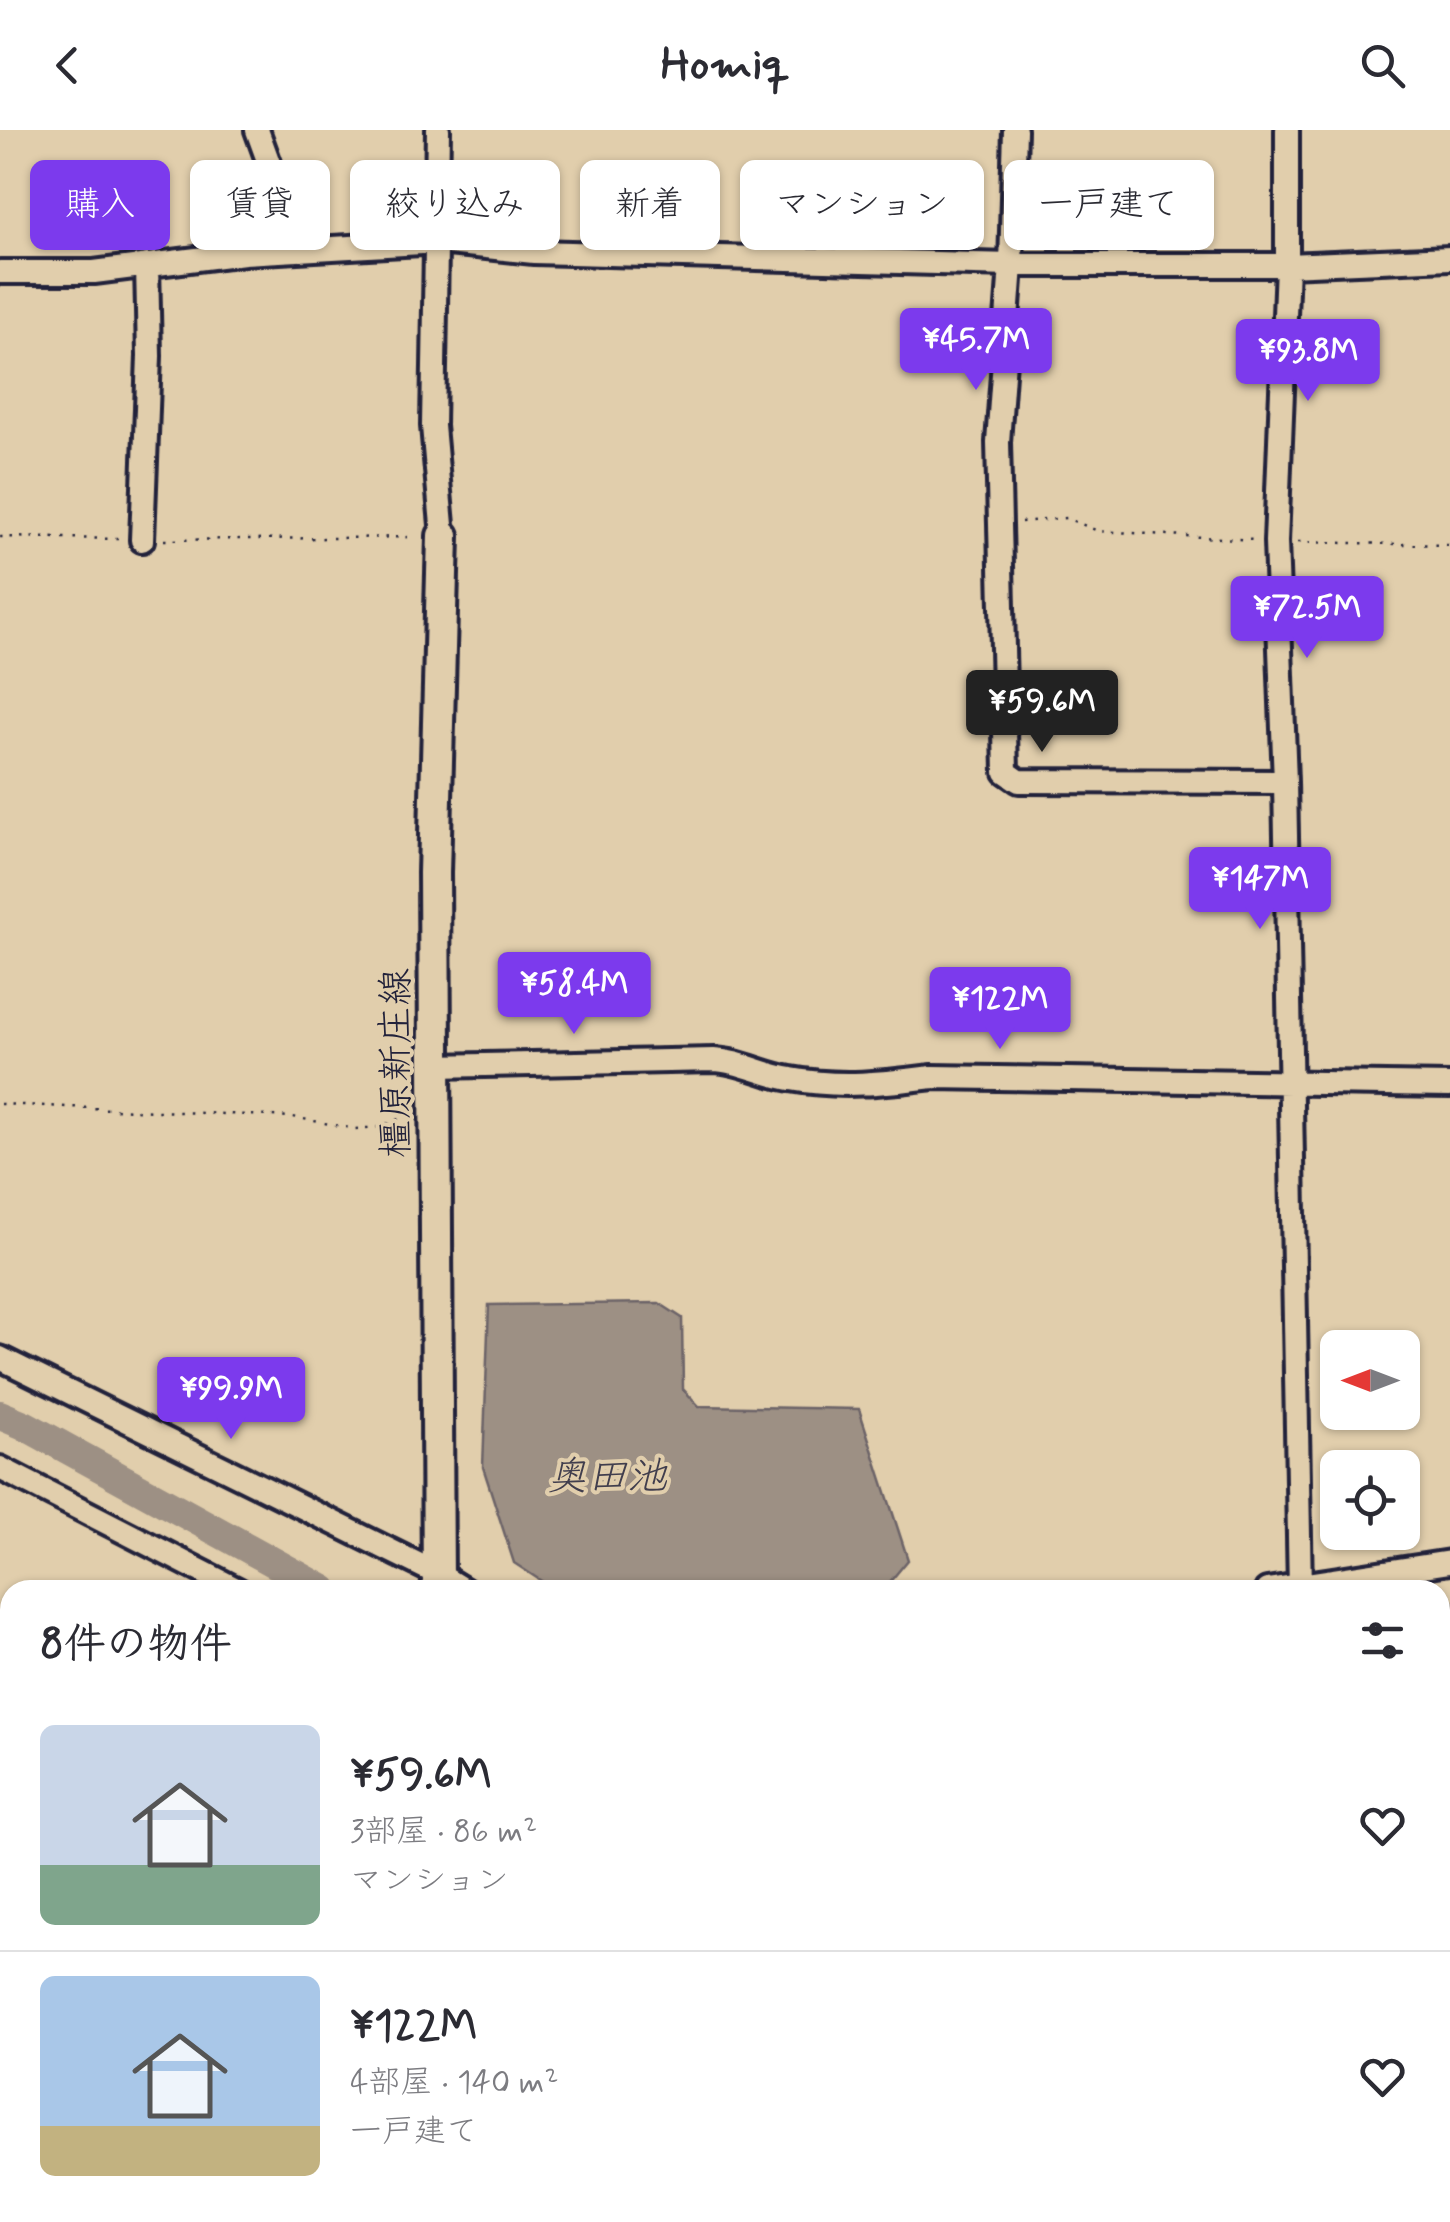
<!DOCTYPE html>
<html lang="ja">
<head>
<meta charset="utf-8">
<style>
  body { margin:0; font-family:Mynerve,"Klee One",sans-serif; background:#f7f7f7; color:#2b2b33; height:100vh; display:flex; flex-direction:column; font-size:38px; white-space:nowrap }
  * { box-sizing:border-box; margin:0 }
  p { font-size:32px; color:#7c7c81 }
  .icon { flex:none; width:55px; height:55px; fill:none; stroke:currentColor; stroke-width:2; stroke-linecap:round; stroke-linejoin:round }
  .map { position:relative; flex:1; overflow:hidden }
  .side { position:absolute; left:0px; top:1450px; width:1450px; height:642px; display:flex; flex-direction:column; background:#fff; border-radius:30px 30px 0 0; box-shadow:0 2px 8px #0004 }
  .side>* { flex:none }
  .hud { position:absolute; left:30px; top:30px; width:1390px; height:90px; display:flex; gap:20px }
  .needle { width:65px; rotate:270deg }
  .buttons { position:absolute; left:1320px; top:1200px; display:grid; gap:20px }
  .buttons a { display:grid; place-items:center; width:100px; height:100px; border-radius:15px; background:#fff; box-shadow:0 2px 8px #0004; font-size:50px }
  .price { position:absolute; translate:-50% -85px; padding:0 22px; border-radius:10px; background:#7c3aed; color:#fff; font-size:32px; line-height:65px; filter:drop-shadow(0 2px 5px #0008) }
  .price::after { content:''; position:absolute; left:50%; top:60px; width:30px; height:22px; margin-left:-15px; background:inherit; clip-path:polygon(0 0,100% 0,50% 100%) }
  .price.active { background:#222; color:#fff }
  ul { padding:0; list-style:none }
  li { display:flex; align-items:center; gap:30px; height:250px; padding:0 40px }
  li+li { border-top:2px solid #e1e1e2 }
  li span { display:grid; place-items:center; flex:none; width:280px; height:200px; border-radius:15px; color:#555 }
  li>.icon { margin-inline-start:auto }
  span .icon { width:120px; height:120px; fill:#fffc; stroke-width:1 }
  li b { font-size:42px }
  h2 { display:flex; justify-content:space-between; align-items:center; height:120px; padding:0 40px; font-size:42px }
  .chip { padding:0 35px; border-radius:15px; background:#fff; box-shadow:0 2px 8px #0004; font-size:35px; line-height:90px }
  .chip.active { background:#7c3aed; color:#fff }
  header { display:flex; justify-content:space-between; align-items:center; height:130px; padding:0 40px; background:#fff; font-size:45px; font-weight:700 }
  .map>svg:first-child { display:block }
  .water { fill:#9d9084; stroke:#6c6467; stroke-width:2.5 }
  .lines { fill:none; stroke-linecap:round; stroke-linejoin:round }
  .river { stroke:#9d9084; stroke-width:30 }
  .minor-casing { stroke:#22223b; stroke-width:30 }
  .major-casing { stroke:#22223b; stroke-width:38 }
  .path { stroke:#22223b; stroke-width:2.5; stroke-dasharray:2.5 8; stroke-linecap:butt }
  .minor { stroke:#e1ceac; stroke-width:22 }
  .major { stroke:#e1ceac; stroke-width:30 }
  .labels { text-anchor:middle; stroke-width:8; stroke-linejoin:round; paint-order:stroke }
  .street-label { font-size:38px; fill:#22223b; stroke:#e1ceac }
  .water-label { font-size:40px; font-style:italic; fill:#413e4d; stroke:#e1ceac }
</style>
</head>
<body>
<header><svg class="icon" aria-label="back" viewBox="0 0 24 24"><path d="M15 5l-7 7 7 7"/></svg>Homiq<svg class="icon" aria-label="search" viewBox="0 0 24 24"><circle cx="10" cy="10" r="6"/><path d="M15 15l6 6"/></svg></header>
<div class="map">
<svg width="1450" height="2092" viewBox="0 0 1450 2092">
  <rect width="100%" height="100%" fill="#e1ceac"/>
  <filter id="ink" filterUnits="userSpaceOnUse"><feTurbulence type="fractalNoise" baseFrequency=".01" numOctaves="2"/><feDisplacementMap in="SourceGraphic" scale="20" xChannelSelector="R" yChannelSelector="G"/><feConvolveMatrix kernelMatrix="1 2 1 2 8 2 1 2 1" color-interpolation-filters="sRGB"/></filter>
  <g filter="url(#ink)">
    <!-- water -->
    <path class="water" d="M 659,1173 L 682,1188 L 683,1259 L 699,1276 L 859,1279 L 908,1430 L 883,1460 L 555,1460 L 514,1433 L 483,1337 L 489,1175 Z"/>
    <g class="lines">
      <!-- river -->
      <path class="river" d="M 0,1285 L 24,1295 L 324,1460
        M 1440,1486 L 1450,1485"/>
      <defs>
        <path id="minor" d="M 257,0 L 270,36 L 280,121
          M 438,0 L 433,296 L 443,406
          M 1015,0 L 1011,135 L 998,312 L 1006,642 L 1019,651 L 1285,652
          M 1287,0 L 1287,135 L 1276,412 L 1285,652 L 1300,1460
          M 0,142 L 94,142 L 244,123 L 439,112 L 534,122 L 1011,135 L 1287,135 L 1450,128
          M 142,410 L 149,226 L 147,135
          M 435,936 L 714,930 C 741,931 764,945 791,949 C 839,958 885,953 933,947 L 1450,955
          M 0,1228 L 438,1444 L 464,1460
          M 0,1338 L 238,1460
          M 1267,1460 L 1450,1432
          M 0,1523 L 10,1523
          M 1440,1532 L 1450,1530
          M 0,1904 L 10,1903
          M 1023,2082 L 1024,2092
          M 1316,2082 L 1316,2092"/>
        <path id="major" d="M 438,1460 L 434,743 L 443,406
          M 444,2082 L 445,2092"/>
      </defs>
      <!-- minor casing -->
      <use href="#minor" class="minor-casing"/>
      <!-- major casing -->
      <use href="#major" class="major-casing"/>
      <!-- path -->
      <path class="path" d="M 1021,392 L 1066,388 L 1098,401 L 1255,410
        M 0,407 L 121,409
        M 164,410 L 416,407
        M 1298,412 L 1450,415
        M 0,974 L 293,987 L 355,999 L 379,997 L 411,984"/>
      <!-- minor -->
      <use href="#minor" class="minor"/>
      <!-- major -->
      <use href="#major" class="major"/>
    </g>
  </g>
  <g class="labels">
    <!-- street labels -->
    <g class="street-label">
      <text transform="translate(395 933) rotate(-90)" y="13">橿原新庄線</text>
    </g>
    <!-- water labels -->
    <g class="water-label">
      <text x="607" y="1359">奥田池</text>
    </g>
  </g>
</svg>
<div class="buttons">
<a><svg class="needle" viewBox="-14 -14 28 28"><path d="M0-13l5 13h-10z" fill="#e53935"/><path d="M0 13l5-13h-10z" fill="#7c7c81"/></svg></a>
<a><svg class="icon" aria-label="locate" viewBox="0 0 24 24"><circle cx="12" cy="12" r="6"/><path d="M12 2v4M12 18v4M2 12h4M18 12h4"/></svg></a>
</div>
<b class="price" style="left:976px;top:263px">¥45.7M</b>
<b class="price" style="left:1308px;top:274px">¥93.8M</b>
<b class="price" style="left:1307px;top:531px">¥72.5M</b>
<b class="price active" style="left:1042px;top:625px">¥59.6M</b>
<b class="price" style="left:1260px;top:802px">¥147M</b>
<b class="price" style="left:574px;top:907px">¥58.4M</b>
<b class="price" style="left:1000px;top:922px">¥122M</b>
<b class="price" style="left:231px;top:1312px">¥99.9M</b>
<div class="hud">
<a class="chip active">購入</a>
<a class="chip">賃貸</a>
<a class="chip">絞り込み</a>
<a class="chip">新着</a>
<a class="chip">マンション</a>
<a class="chip">一戸建て</a>
</div>
<section class="side">
<h2>8件の物件<svg class="icon" aria-label="filters" viewBox="0 0 24 24"><path d="M4 7h16M4 17h16"/><circle cx="9" cy="7" r="2"/><circle cx="15" cy="17" r="2"/></svg></h2>
<ul>
<li><span style="background:linear-gradient(#c9d6e8 70%,#7fa58c 0)"><svg class="icon" aria-label="home" viewBox="0 0 24 24"><path d="M3 11l9-7 9 7M6 9v11h12V9"/></svg></span><div><b>¥59.6M</b><p>3部屋 · 86 m²</p><p>マンション</p></div><svg class="icon" aria-label="heart" viewBox="0 0 24 24"><path d="M12 20l-8-8c-3-5 5-10 8-4 3-6 11-1 8 4z"/></svg></li>
<li><span style="background:linear-gradient(#a9c7e8 75%,#c2b280 0)"><svg class="icon" aria-label="home" viewBox="0 0 24 24"><path d="M3 11l9-7 9 7M6 9v11h12V9"/></svg></span><div><b>¥122M</b><p>4部屋 · 140 m²</p><p>一戸建て</p></div><svg class="icon" aria-label="heart" viewBox="0 0 24 24"><path d="M12 20l-8-8c-3-5 5-10 8-4 3-6 11-1 8 4z"/></svg></li>
</ul>
</section>
</div>
</body>
</html>
